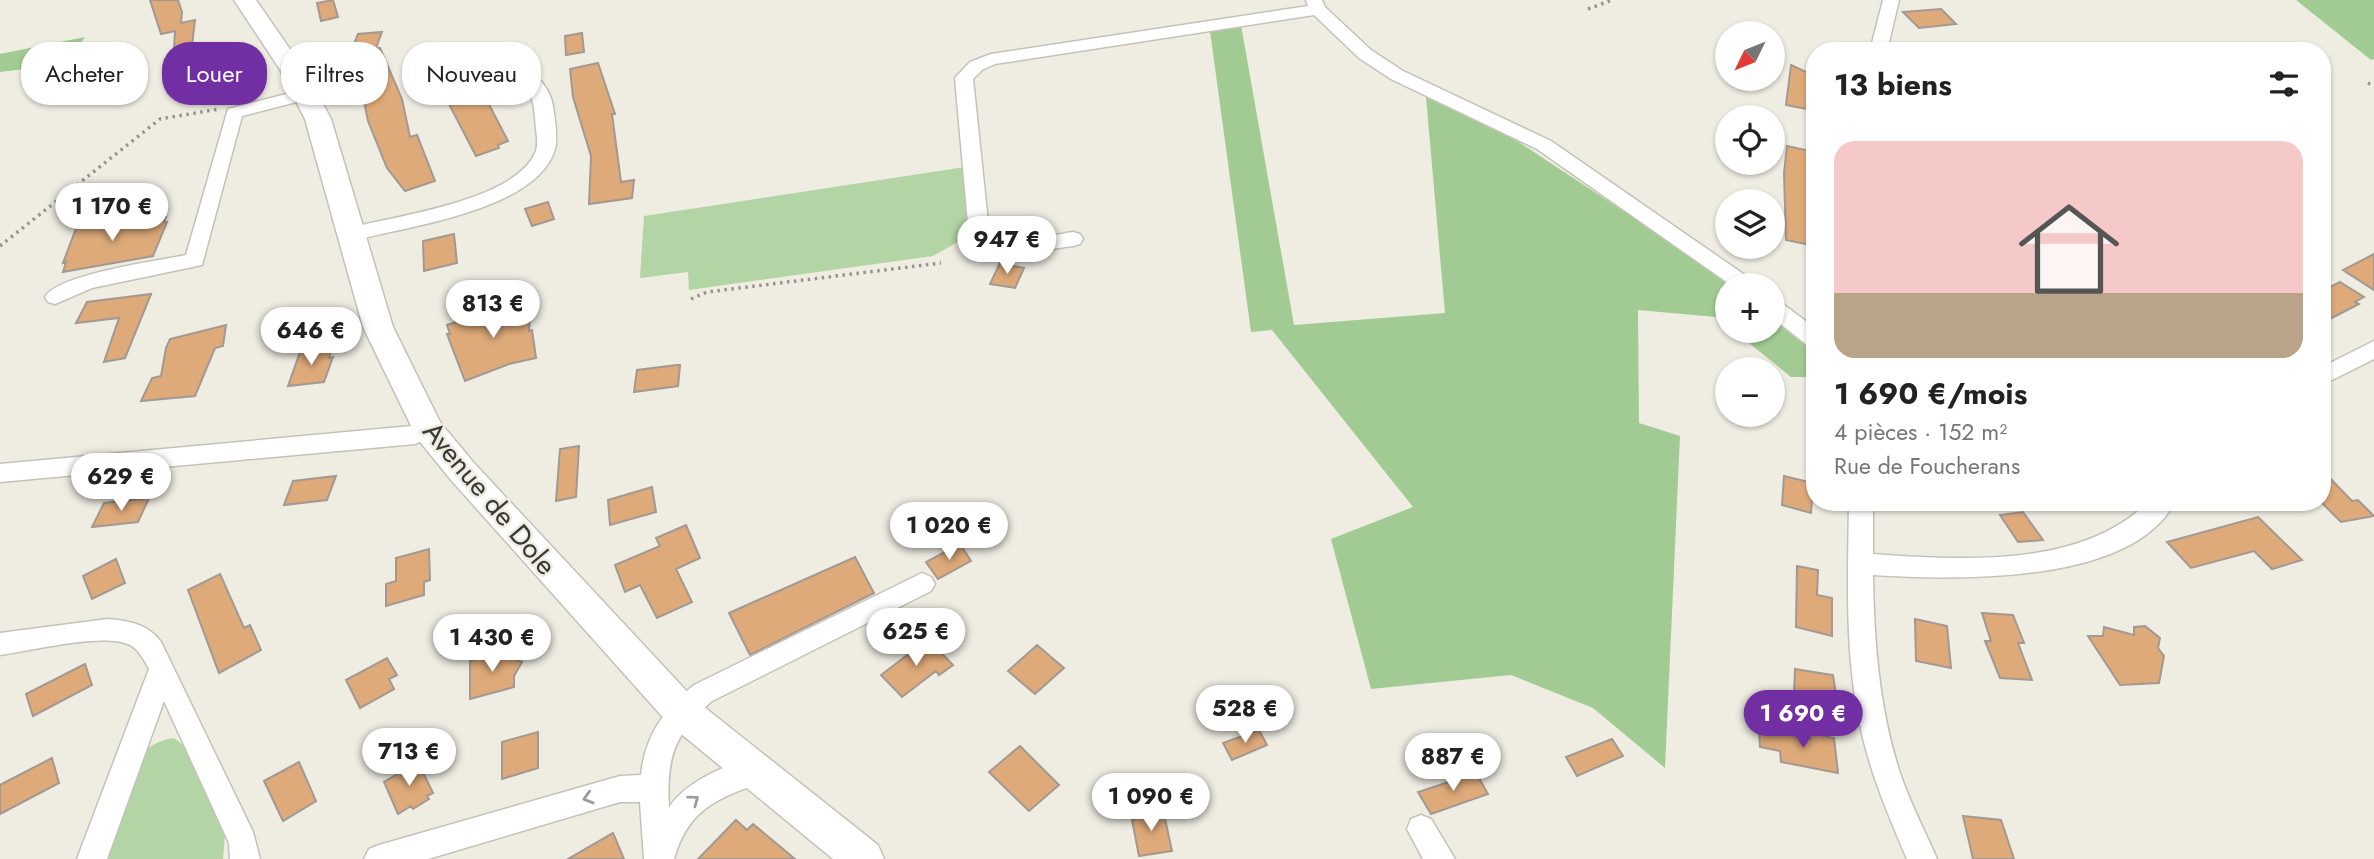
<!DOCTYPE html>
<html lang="fr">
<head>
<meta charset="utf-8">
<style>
  body { margin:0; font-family:Jost,sans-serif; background:#f2f2f2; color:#222; height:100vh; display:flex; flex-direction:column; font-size:26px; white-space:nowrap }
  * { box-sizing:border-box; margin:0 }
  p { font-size:23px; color:#767676 }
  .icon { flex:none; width:38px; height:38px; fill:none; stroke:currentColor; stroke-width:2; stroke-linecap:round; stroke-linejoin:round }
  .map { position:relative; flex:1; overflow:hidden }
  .panel { position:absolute; left:1806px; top:42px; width:525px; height:469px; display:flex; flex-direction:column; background:#fff; border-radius:28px; box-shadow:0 2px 5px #0004 }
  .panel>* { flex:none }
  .hud { position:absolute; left:21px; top:42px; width:665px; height:63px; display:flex; gap:14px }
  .needle { width:46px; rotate:227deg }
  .buttons { position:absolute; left:1715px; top:21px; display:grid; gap:14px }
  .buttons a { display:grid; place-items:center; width:70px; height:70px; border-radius:50%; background:#fff; box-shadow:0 2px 5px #0004; font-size:35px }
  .price { position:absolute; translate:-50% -60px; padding:0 16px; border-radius:24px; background:#fff; color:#222; font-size:23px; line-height:46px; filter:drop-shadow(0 2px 4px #0008) }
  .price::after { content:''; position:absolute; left:50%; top:42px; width:21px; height:16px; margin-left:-10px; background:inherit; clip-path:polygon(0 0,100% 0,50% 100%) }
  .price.on { background:#712fa3; color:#fff }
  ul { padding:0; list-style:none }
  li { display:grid; align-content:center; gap:14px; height:371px; padding:0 28px }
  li+li { border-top:2px solid #e0e0e0 }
  li span { display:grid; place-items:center; height:217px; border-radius:21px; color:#555 }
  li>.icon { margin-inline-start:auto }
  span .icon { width:126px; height:126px; fill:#fffc; stroke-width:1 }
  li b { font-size:30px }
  h2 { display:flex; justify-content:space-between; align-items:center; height:84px; padding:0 28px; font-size:30px }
  .chip { padding:0 24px; border-radius:28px; background:#fff; box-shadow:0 2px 5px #0004; font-size:24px; line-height:63px }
  .chip.on { background:#712fa3; color:#fff }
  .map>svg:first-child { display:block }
  .green { fill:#b3d5a6 }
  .forest { fill:#a2cb93 }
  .building { fill:#dfaa7a; stroke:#a19992; stroke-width:2 }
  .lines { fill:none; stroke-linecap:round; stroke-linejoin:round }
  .street-casing { stroke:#c4c2b8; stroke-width:3 }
  .secondary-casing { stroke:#c4c2b8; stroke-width:3 }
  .path { stroke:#96948d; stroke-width:3.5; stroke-dasharray:2.5 4.5; stroke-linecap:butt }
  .street { fill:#fff; fill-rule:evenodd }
  .secondary { fill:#fff; fill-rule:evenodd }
  .oneway { stroke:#9c9c9a }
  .labels { text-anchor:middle; stroke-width:5; stroke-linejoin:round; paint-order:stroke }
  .street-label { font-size:28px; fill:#3a3935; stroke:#efece2 }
</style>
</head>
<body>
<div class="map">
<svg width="2374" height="859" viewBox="0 0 2374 859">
  <rect width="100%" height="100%" fill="#efece2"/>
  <!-- green -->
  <path class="green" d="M 965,167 L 970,235 L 933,256 L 689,290 L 688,272 L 640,278 L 644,216 Z
    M 174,738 L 183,745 L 225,835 L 223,859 L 108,859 L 138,759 C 145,747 160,740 174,738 Z"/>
  <!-- forest -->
  <path class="forest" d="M 2296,0 L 2374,0 L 2374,59 L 2371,60 Z
    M 1241,25 L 1294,325 L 1445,313 L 1426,97 L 1517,141 L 1693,257 L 1729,285 L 1727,325 L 1716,317 L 1638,310 L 1639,423 L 1680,436 L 1665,768 L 1593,708 L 1511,675 L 1371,689 L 1331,539 L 1413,507 L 1272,330 L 1251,332 L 1210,31 Z
    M 85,37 L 66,64 L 0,72 L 0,54 Z
    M 1773,320 L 1815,353 L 1815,377 L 1791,377 L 1734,331 L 1773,331 Z"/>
  <!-- building -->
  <path class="building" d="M 150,0 L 178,0 L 182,12 L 181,23 L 195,20 L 192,45 L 174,49 L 175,31 L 161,34 Z
    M 333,0 L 338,17 L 321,21 L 317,3 Z
    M 1941,9 L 1956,24 L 1919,28 L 1903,12 Z
    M 382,32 L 376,48 L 380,48 L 402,99 L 410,137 L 417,135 L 435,181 L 405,191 L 387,168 L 368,121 L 360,82 L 351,85 L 344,69 L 358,34 Z
    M 582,33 L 584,52 L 566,55 L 565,36 Z
    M 466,60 L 508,141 L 498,145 L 499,148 L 476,156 L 449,104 L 466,99 Z
    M 598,63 L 615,114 L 612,114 L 621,182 L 634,180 L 632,198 L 589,204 L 591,156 L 573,97 L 570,69 Z
    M 1791,65 L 1815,76 L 1812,110 L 1786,105 Z
    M 1787,146 L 1815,152 L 1815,246 L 1786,240 L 1784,173 Z
    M 548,202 L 554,219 L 532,226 L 525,209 Z
    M 166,217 L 164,222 L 167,222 L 153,256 L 63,272 L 66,262 L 63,263 L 80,218 L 116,226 Z
    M 454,234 L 457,263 L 424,271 L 423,241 Z
    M 2374,254 L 2374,290 L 2343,270 Z
    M 1000,263 L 1024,268 L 1015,288 L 990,284 Z
    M 2340,282 L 2364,297 L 2355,302 L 2359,304 L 2322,323 L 2322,291 Z
    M 151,294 L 125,358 L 104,362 L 119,318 L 76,323 L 87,302 Z
    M 531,298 L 529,331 L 532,330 L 536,358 L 509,364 L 465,381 L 447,334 L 450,334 L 447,325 Z
    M 226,325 L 223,346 L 215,348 L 195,396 L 141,401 L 152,378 L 161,376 L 166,348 L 170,339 Z
    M 332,348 L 329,358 L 333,357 L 324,382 L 288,386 L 300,352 Z
    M 677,365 L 680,365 L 678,386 L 634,392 L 637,370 Z
    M 579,446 L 576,497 L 556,501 L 560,449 Z
    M 2322,470 L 2352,501 L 2358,500 L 2374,516 L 2341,522 L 2322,503 Z
    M 336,476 L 327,500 L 284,505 L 293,481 Z
    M 1784,476 L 1813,483 L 1811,513 L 1782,505 Z
    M 652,487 L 656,512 L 610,525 L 608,500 Z
    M 149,498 L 138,522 L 92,527 L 104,503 Z
    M 2023,512 L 2043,540 L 2018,542 L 2000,515 Z
    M 2258,517 L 2302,560 L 2272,569 L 2254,551 L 2191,568 L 2167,542 Z
    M 686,525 L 700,558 L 676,569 L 692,602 L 657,618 L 640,585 L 625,592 L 615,565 L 660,546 L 656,538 Z
    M 960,544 L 971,561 L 938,579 L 926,562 Z
    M 429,549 L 430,580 L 424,582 L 424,595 L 386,606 L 386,584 L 396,581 L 396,558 Z
    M 855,557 L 874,593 L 750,655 L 729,613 Z
    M 116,559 L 125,583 L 92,599 L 83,576 Z
    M 1797,566 L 1818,570 L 1817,595 L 1832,598 L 1832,636 L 1796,627 Z
    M 220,574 L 244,628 L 250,625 L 261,650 L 219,673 L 188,590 Z
    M 1982,613 L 2013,615 L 2024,643 L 2018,643 L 2032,680 L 2000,678 L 1985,641 L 1991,641 Z
    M 1915,619 L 1947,626 L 1951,668 L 1916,661 Z
    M 2145,626 L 2160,638 L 2158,648 L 2164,656 L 2159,683 L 2120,685 L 2088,636 L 2103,636 L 2104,627 L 2134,635 L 2134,627 Z
    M 928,639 L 953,665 L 939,675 L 936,671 L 902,697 L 881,675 Z
    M 1037,645 L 1064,668 L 1035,694 L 1008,671 Z
    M 507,651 L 507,656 L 522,662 L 514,676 L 514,687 L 470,699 L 470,661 Z
    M 387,658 L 397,675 L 389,679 L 394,689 L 360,708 L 346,680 Z
    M 85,664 L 92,685 L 33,716 L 26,694 Z
    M 1795,669 L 1833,675 L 1837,701 L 1794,694 Z
    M 1759,729 L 1810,739 L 1810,733 L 1834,738 L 1838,773 L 1781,762 L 1780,751 L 1760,747 Z
    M 1259,730 L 1267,745 L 1232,760 L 1223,743 Z
    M 538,732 L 538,768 L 502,779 L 502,742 Z
    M 1612,739 L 1623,756 L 1577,776 L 1566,757 Z
    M 1020,746 L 1059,785 L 1029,811 L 989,772 Z
    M 52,758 L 59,783 L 0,814 L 0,785 Z
    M 299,762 L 316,801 L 283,821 L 264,781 Z
    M 418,762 L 433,793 L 427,796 L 429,799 L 413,809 L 411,806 L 398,814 L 384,782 Z
    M 1476,773 L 1488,794 L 1431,814 L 1418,792 Z
    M 1155,807 L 1157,815 L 1164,814 L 1172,851 L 1139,856 L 1132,820 L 1139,818 L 1138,810 Z
    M 1963,816 L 2001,820 L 2014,859 L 1973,859 Z
    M 736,820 L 747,830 L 753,824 L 795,859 L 698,859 Z
    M 613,833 L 624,859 L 568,859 Z"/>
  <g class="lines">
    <defs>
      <path id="street" d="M 1306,0 L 1322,0 L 1325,7 L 1371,50 L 1403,71 L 1551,141 L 1752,280 L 1755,285 L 1731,285 L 1537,149 L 1391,79 L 1359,58 L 1314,15 L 995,64 L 982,70 L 973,79 L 989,232 C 1006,246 1052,235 1073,232 L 1080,234 L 1083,239 L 1080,244 L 1073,246 C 1044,249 989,264 969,234 L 955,78 L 970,62 L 991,54 L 1308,6 Z
        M 1883,0 L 1899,0 L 1887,51 L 1870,51 Z
        M 529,74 C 542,77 551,94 553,106 C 555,119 558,137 555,149 C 537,211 406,226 352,241 L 345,239 L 342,234 L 345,229 C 393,216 516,202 536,151 C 538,144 537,136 536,129 C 534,105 535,99 520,79 Z
        M 306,89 L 312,90 L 315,94 L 312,98 L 242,116 L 202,265 L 92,288 L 55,304 L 48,302 L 45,297 C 58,274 158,261 186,255 L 228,109 Z
        M 1773,300 L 1780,302 L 1815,328 L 1815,348 L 1807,345 L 1773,318 Z
        M 2374,341 L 2374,359 L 2322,385 L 2322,367 Z
        M 428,420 L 436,423 L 439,429 L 436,435 L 415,444 L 0,482 L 0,464 L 412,426 Z
        M 1849,502 L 1873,502 L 1873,554 C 1960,560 2081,569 2148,502 L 2175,502 C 2131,586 1953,580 1873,575 C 1874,641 1879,707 1899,770 C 1909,801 1924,829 1937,859 L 1907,859 C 1890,819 1873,780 1863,738 C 1844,661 1848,580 1849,502 Z
        M 922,573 L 931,577 L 935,584 L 931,591 L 712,701 C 674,735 666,757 669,808 C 681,785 739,753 764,763 L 768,772 L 764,781 C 718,799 689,807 674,859 L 644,859 L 640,802 L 620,802 L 428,859 L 364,859 L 369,849 L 379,845 L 620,776 L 641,775 C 645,736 664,709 694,685 Z
        M 108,619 C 129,621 148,624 161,642 L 253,832 L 260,859 L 230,859 L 229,843 L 164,701 L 107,859 L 77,859 L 149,669 C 144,660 138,648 128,644 C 101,633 30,651 0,655 L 0,633 Z
        M 1421,815 L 1431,819 L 1455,859 L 1423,859 L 1407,829 L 1411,819 Z"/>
      <path id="secondary" d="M 234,0 L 256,0 L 305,71 L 331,119 L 393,327 L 440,422 L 473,462 L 694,699 L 878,845 L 884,859 L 833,859 L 668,723 L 451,480 L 417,438 L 363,327 L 305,119 L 281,71 Z"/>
    </defs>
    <!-- street casing -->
    <use href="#street" class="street-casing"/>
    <!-- secondary casing -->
    <use href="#secondary" class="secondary-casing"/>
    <!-- path -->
    <path class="path" d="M 1588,9 L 1612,0
      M 2368,83 L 2374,86
      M 0,246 L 160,119 L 219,109
      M 691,299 L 707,292 L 941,263"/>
    <!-- street -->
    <use href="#street" class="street"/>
    <!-- secondary -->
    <use href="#secondary" class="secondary"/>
  </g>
  <!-- one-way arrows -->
  <defs><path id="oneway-chevron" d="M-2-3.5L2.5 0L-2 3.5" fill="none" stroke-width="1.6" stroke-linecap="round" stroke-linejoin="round" transform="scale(1.75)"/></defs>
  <g class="oneway">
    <use href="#oneway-chevron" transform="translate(588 798) rotate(164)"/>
    <use href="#oneway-chevron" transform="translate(694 800) rotate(-37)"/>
  </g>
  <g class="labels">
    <!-- street labels -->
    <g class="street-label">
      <text transform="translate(490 498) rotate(50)" y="10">Avenue de Dole</text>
    </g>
  </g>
</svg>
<div class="buttons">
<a><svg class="needle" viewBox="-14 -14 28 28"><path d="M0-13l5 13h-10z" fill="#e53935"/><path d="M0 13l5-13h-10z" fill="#767676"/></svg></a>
<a><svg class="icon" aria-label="locate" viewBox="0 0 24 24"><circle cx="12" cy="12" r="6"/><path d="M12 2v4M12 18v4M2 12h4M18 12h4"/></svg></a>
<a><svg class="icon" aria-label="layers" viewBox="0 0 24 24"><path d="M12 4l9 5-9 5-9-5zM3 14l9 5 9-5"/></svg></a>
<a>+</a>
<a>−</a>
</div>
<b class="price" style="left:112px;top:243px">1 170 €</b>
<b class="price" style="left:1007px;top:276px">947 €</b>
<b class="price" style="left:493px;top:340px">813 €</b>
<b class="price" style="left:311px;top:367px">646 €</b>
<b class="price" style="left:121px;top:513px">629 €</b>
<b class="price" style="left:949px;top:562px">1 020 €</b>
<b class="price" style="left:916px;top:668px">625 €</b>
<b class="price" style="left:492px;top:674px">1 430 €</b>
<b class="price" style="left:1245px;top:745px">528 €</b>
<b class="price on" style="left:1803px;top:750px">1 690 €</b>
<b class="price" style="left:409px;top:788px">713 €</b>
<b class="price" style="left:1453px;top:793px">887 €</b>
<b class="price" style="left:1151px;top:833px">1 090 €</b>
<div class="hud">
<a class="chip">Acheter</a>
<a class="chip on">Louer</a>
<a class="chip">Filtres</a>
<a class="chip">Nouveau</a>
</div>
<section class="panel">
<h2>13 biens<svg class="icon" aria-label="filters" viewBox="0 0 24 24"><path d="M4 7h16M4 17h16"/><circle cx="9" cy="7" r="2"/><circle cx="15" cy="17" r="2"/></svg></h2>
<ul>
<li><span style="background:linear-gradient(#f6c9c9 70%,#b9a48a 0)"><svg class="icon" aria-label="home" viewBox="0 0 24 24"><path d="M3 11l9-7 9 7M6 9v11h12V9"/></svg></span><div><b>1 690 €/mois</b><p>4 pièces · 152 m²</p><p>Rue de Foucherans</p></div></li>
</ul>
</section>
</div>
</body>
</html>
